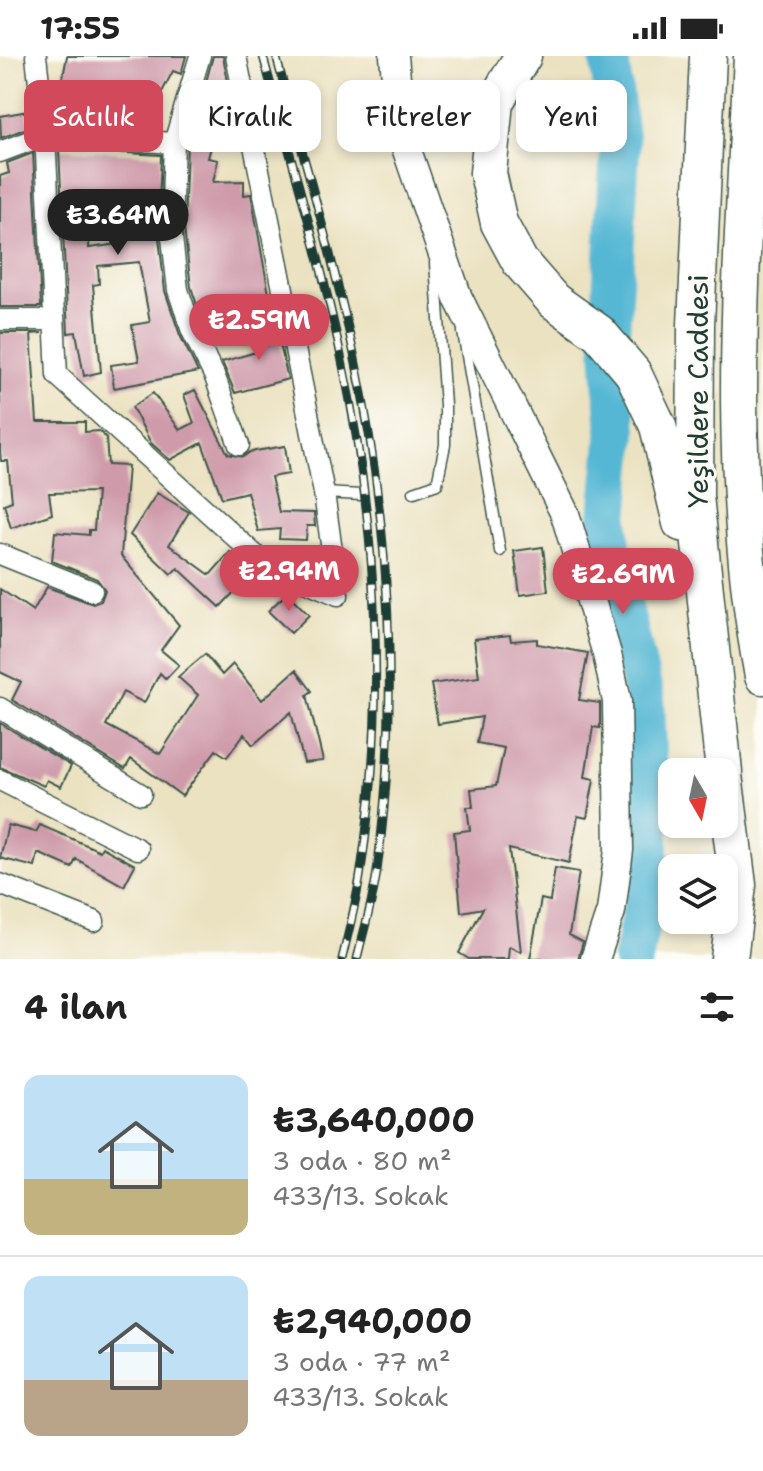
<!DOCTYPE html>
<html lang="tr">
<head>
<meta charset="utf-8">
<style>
  body { margin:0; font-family:"Shantell Sans",sans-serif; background:#f2f2f2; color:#222; height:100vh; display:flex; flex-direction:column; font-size:30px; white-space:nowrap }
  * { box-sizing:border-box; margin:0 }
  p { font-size:26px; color:#767676 }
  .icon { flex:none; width:44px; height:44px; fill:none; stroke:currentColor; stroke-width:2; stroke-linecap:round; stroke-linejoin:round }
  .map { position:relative; height:903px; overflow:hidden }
  .panel { display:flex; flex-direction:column; background:#fff; flex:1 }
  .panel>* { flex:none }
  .guide { position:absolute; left:24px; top:24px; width:716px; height:72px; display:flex; gap:16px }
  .needle { width:52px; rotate:171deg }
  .buttons { position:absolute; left:658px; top:702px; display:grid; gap:16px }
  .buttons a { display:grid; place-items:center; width:80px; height:80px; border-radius:16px; background:#fff; box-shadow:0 4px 12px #0003; font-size:40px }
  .price { position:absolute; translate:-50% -68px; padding:0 18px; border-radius:28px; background:#d1495b; color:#fff; font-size:26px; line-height:52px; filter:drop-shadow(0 2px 4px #0008) }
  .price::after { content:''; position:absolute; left:50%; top:48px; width:24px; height:18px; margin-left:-12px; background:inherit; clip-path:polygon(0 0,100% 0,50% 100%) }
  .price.on { background:#222; color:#fff }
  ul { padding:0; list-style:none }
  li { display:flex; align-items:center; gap:24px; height:200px; padding:0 24px }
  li+li { border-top:2px solid #e0e0e0 }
  li span { display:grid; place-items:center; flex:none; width:224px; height:160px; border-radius:16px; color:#555 }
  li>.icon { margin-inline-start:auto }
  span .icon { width:96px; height:96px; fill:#fffc; stroke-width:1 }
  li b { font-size:34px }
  h2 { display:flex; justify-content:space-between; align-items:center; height:96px; padding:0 24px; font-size:34px }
  .pill { padding:0 28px; border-radius:16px; background:#fff; box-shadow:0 4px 12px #0003; font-size:28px; line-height:72px }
  .pill.on { background:#d1495b; color:#fff }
  .status { display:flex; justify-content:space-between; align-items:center; height:56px; padding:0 40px; background:#fff; direction:ltr }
  .status svg { height:22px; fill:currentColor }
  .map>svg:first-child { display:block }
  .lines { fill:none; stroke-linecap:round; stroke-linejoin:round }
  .river { stroke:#55b7d4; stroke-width:40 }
  .building { fill:#cf9bab; fill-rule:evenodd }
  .lane-casing { stroke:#3e5649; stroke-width:13 }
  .street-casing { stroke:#3e5649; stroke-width:23 }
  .secondary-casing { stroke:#3e5649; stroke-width:31 }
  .highway-casing { stroke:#3e5649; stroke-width:39 }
  .lane { stroke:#fff; stroke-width:10 }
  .street { stroke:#fff; stroke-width:20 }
  .secondary { stroke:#fff; stroke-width:28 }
  .highway { stroke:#fff; stroke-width:36 }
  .rail-casing { stroke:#1f3d34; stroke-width:9 }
  .rail { stroke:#fdfcf7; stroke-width:6; stroke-dasharray:18; stroke-linecap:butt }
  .labels { text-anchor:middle; stroke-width:6; stroke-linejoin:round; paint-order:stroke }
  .street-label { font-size:28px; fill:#1f3d34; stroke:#fdfcf7 }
</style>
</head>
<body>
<div class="status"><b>17:55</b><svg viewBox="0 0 49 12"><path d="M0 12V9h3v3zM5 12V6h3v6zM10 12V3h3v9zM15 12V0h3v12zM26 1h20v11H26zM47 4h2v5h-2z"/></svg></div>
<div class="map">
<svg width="763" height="903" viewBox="0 0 763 903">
  <rect width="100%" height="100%" fill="#fdfcf7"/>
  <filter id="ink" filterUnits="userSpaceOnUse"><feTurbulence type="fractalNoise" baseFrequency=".0125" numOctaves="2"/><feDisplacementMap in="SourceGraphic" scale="16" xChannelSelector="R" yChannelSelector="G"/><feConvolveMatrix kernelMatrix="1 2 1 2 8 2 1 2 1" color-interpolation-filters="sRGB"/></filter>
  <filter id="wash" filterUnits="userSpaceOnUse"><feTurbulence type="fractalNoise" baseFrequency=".006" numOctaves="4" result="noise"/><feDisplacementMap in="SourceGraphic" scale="32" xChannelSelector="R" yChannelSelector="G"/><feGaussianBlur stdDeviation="1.8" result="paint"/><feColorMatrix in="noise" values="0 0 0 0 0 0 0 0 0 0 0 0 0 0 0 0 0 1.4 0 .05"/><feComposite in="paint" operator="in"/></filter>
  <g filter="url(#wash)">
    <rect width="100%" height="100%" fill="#ebe2c1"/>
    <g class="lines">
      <!-- river -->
      <path class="river" d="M 609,0 L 620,91 L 610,278 L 617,376 L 609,461 L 612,505 L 645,644 L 649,743 L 649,820 L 633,903"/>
    </g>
    <g id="blocks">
      <!-- building -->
      <path class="building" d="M 67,0 L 186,0 L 181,18 L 173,15 L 161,38 L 145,30 L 133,53 L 133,71 L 57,67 L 58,50 L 64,49 L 58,47 Z
        M 213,0 L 223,0 L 232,47 L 214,80 L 208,102 L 218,104 L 213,126 L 244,125 L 244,139 L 251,138 L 269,238 L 245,247 L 244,244 L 227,247 L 226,244 L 197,249 L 191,231 L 184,172 L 187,89 L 193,67 L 214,29 L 206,26 Z
        M 28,55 L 30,71 L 1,82 L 0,60 Z
        M 59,93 L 161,99 L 158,173 L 165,235 L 180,279 L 198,316 L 114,332 L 111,309 L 139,305 L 132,269 L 150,266 L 139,206 L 98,210 L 99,228 L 93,229 L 101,316 L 84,320 L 76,276 L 68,277 ZM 123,147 L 126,187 L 89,192 L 91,148 Z
        M 33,97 L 41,251 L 0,251 L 0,120 L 9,117 L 7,107 Z
        M 275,266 L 288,323 L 235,337 L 222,306 L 256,296 L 252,272 Z
        M 0,277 L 42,277 L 31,278 L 37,366 L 85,366 L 85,376 L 99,375 L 106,382 L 108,409 L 128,410 L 121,500 L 179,569 L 161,594 L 179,609 L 166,623 L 160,617 L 144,647 L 123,636 L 106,669 L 160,698 L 198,639 L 178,621 L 205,598 L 222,619 L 233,608 L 262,644 L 296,614 L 312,635 L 307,639 L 323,705 L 304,707 L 291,656 L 253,689 L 244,678 L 227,701 L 216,694 L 182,740 L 131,703 L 125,713 L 12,644 L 21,626 L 0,616 L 0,533 L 33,555 L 47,531 L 93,548 L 101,545 L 105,534 L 97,523 L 52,505 L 55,476 L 89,479 L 89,474 L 94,474 L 97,436 L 49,437 L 52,458 L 11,472 L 4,448 L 12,445 L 8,405 L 1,405 L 0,395 Z
        M 195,334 L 228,398 L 243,401 L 250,396 L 285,390 L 289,418 L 271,421 L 279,456 L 314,457 L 315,470 L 307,470 L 306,484 L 279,483 L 280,473 L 258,475 L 247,436 L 222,442 L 202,387 L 170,404 L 151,387 L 132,351 L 153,337 L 180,374 L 194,367 L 184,339 Z
        M 157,437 L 189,456 L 169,489 L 210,519 L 230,496 L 253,516 L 220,551 L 178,512 L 171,518 L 130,479 Z
        M 543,491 L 548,535 L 520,539 L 514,495 Z
        M 287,537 L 309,559 L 291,577 L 268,555 Z
        M 510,579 L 511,585 L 537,583 L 537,588 L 588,597 L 579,644 L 600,647 L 600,672 L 593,671 L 585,721 L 594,723 L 587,762 L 578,760 L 569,807 L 509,793 L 521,896 L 509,890 L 508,903 L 469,903 L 459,897 L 483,852 L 461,856 L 454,776 L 470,774 L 467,751 L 473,751 L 471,733 L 496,730 L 504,692 L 477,687 L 482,661 L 438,668 L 431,628 L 479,621 L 474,583 Z
        M 0,667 L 71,710 L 61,731 L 47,724 L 44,730 L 0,711 Z
        M 8,769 L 36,776 L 40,769 L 100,795 L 102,791 L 135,809 L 124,830 L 76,803 L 72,812 L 38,797 L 35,811 L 0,802 Z
        M 555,812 L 579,816 L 569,879 L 583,886 L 578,903 L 530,903 L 541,843 L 550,845 Z"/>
    </g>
  </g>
  <g filter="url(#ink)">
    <use href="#blocks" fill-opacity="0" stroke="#3e5649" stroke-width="2"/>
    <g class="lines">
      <defs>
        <path id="lane" d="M 463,276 L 500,495
          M 414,436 L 437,428 L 445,389 L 445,349 L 435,207
          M 324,437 L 361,439"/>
        <path id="street" d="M 36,0 L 45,79 L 57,319 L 265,508 L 338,539
          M 200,0 L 174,87 L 171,173 L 178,234 L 192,275 L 215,321 L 239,389
          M 236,0 L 324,437 L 338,539
          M 0,96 L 45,79 L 174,87
          M 0,264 L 54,264
          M 192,275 L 285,250
          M 0,498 L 92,535
          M 0,652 L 141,738
          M 0,724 L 138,793
          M 0,828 L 94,865"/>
        <path id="secondary" d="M 394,0 L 401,77 L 458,242 L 565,458 L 607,598 L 617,645 L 619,794 L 611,855 L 595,903"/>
        <path id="highway" d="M 523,0 L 495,46 L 488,117 L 499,167 L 520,206 L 554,245 L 599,277 L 633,317 L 658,370 L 681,467
          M 708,0 L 696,269 L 695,440 L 724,716
          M 752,0 C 742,206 724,416 763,620
          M 724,719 L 738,829 L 729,903"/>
      </defs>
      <!-- lane casing -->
      <use href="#lane" class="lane-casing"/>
      <!-- street casing -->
      <use href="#street" class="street-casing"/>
      <!-- secondary casing -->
      <use href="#secondary" class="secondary-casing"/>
      <!-- highway casing -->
      <use href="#highway" class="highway-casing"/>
      <!-- lane -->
      <use href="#lane" class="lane"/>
      <!-- street -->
      <use href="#street" class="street"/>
      <!-- secondary -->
      <use href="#secondary" class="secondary"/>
      <!-- highway -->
      <use href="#highway" class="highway"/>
      <defs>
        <path id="rail" d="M 263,0 C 290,100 320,199 341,300 C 377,466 387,645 361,814 C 357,844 349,874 342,903
          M 276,0 C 303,99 332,198 354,298 C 390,466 400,644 377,815 C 373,844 364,874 357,903"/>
      </defs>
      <!-- rail casing -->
      <use href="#rail" class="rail-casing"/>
      <!-- rail -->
      <use href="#rail" class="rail"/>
    </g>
  </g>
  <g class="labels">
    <!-- street labels -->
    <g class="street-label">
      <text transform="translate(698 335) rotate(-90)" y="10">Yeşildere Caddesi</text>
    </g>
  </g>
</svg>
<div class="buttons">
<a><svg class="needle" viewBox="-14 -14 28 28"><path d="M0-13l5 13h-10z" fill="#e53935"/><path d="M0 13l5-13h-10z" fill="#767676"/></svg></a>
<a><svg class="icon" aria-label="layers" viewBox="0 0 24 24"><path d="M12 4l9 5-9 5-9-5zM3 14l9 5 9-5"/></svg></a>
</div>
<b class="price on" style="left:118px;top:201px">₺3.64M</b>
<b class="price" style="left:259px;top:306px">₺2.59M</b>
<b class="price" style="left:289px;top:557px">₺2.94M</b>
<b class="price" style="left:623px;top:560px">₺2.69M</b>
<div class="guide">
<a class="pill on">Satılık</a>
<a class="pill">Kiralık</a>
<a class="pill">Filtreler</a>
<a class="pill">Yeni</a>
</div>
</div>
<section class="panel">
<h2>4 ilan<svg class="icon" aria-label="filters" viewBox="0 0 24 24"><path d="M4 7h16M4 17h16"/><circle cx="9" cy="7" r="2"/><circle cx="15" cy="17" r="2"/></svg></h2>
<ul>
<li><span style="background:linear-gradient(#bfe0f5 65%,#c2b280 0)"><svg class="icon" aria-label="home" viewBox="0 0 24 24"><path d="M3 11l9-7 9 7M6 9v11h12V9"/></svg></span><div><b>₺3,640,000</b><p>3 oda · 80 m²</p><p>433/13. Sokak</p></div></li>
<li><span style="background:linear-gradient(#bfe0f5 65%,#b9a48a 0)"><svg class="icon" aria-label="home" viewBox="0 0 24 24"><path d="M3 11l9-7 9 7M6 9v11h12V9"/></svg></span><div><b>₺2,940,000</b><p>3 oda · 77 m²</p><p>433/13. Sokak</p></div></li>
</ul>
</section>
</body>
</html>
